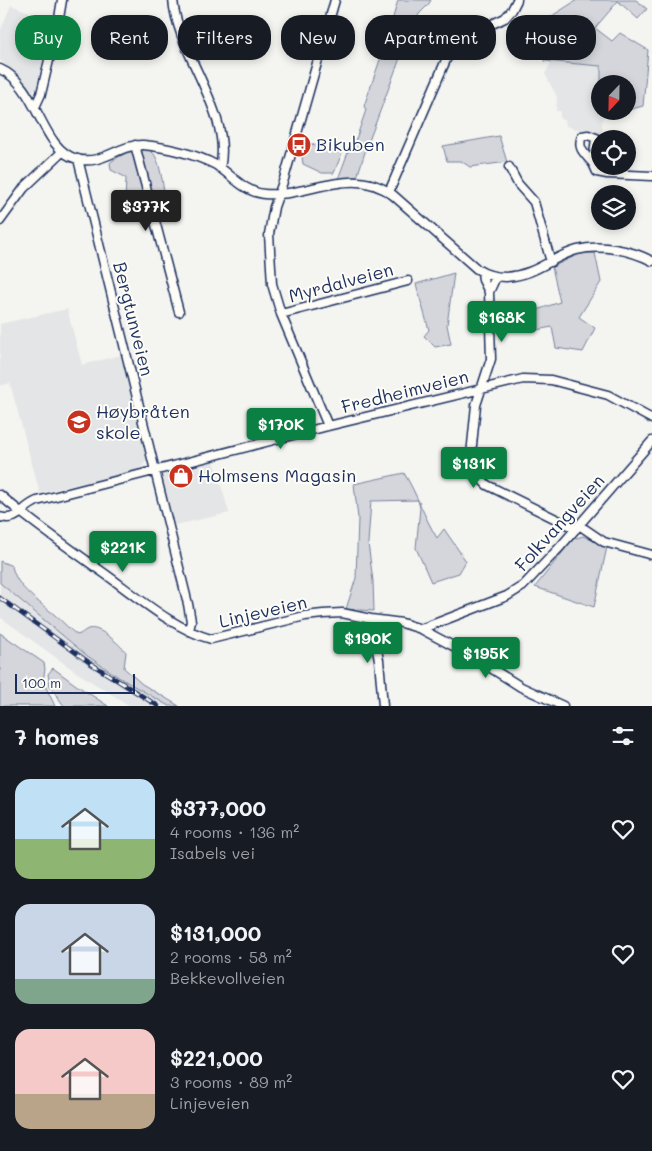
<!DOCTYPE html>
<html lang="en">
<head>
<meta charset="utf-8">
<style>
  body { margin:0; font-family:Mali,sans-serif; background:#242831; color:#f1f3f6; height:100vh; display:flex; flex-direction:column; font-size:19px; white-space:nowrap }
  * { box-sizing:border-box; margin:0 }
  p { font-size:16px; color:#9ea1a6 }
  .icon { flex:none; width:28px; height:28px; fill:none; stroke:currentColor; stroke-width:2; stroke-linecap:round; stroke-linejoin:round }
  .map { position:relative; height:706px; overflow:hidden }
  .side { display:flex; flex-direction:column; background:#171b24; flex:1 }
  .side>* { flex:none }
  .top-card { position:absolute; left:15px; top:15px; width:622px; height:45px; display:flex; gap:10px }
  .needle { width:32px; rotate:202deg }
  .tools { position:absolute; left:591px; top:75px; display:grid; gap:10px }
  .tools a { display:grid; place-items:center; width:45px; height:45px; border-radius:50%; background:#171b24; box-shadow:0 2px 8px #0003; font-size:25px }
  .scale { position:absolute; left:15px; bottom:12px; width:120px; box-sizing:border-box; padding-left:5px; border:2px solid #1b2f5e; border-top:0; font-size:14px; line-height:18px; white-space:nowrap; color:#1b2f5e; -webkit-text-stroke:4px #fdfcf7; paint-order:stroke }
  .price { position:absolute; translate:-50% -42px; padding:0 11px; border-radius:5px; background:#0b8043; color:#fff; font-size:16px; line-height:32px; filter:drop-shadow(0 1px 2px #0008) }
  .price::after { content:''; position:absolute; left:50%; top:30px; width:15px; height:11px; margin-left:-8px; background:inherit; clip-path:polygon(0 0,100% 0,50% 100%) }
  .price.on { background:#222; color:#fff }
  ul { padding:0; list-style:none }
  li { display:flex; align-items:center; gap:15px; height:125px; padding:0 15px }
  li span { display:grid; place-items:center; flex:none; width:140px; height:100px; border-radius:15px; color:#555 }
  li>.icon { margin-inline-start:auto }
  span .icon { width:60px; height:60px; fill:#fffc; stroke-width:1 }
  li b { font-size:21px }
  h2 { display:flex; justify-content:space-between; align-items:center; height:60px; padding:0 15px; font-size:21px }
  .pill { padding:0 18px; border-radius:20px; background:#171b24; box-shadow:0 2px 8px #0003; font-size:18px; line-height:45px }
  .pill.on { background:#0b8043; color:#fff }
  .map>svg:first-child { display:block }
  .built { fill:#e4e5e6 }
  .green { fill:#d4d6db; stroke:#78829c }
  .lines { fill:none; stroke-linecap:round; stroke-linejoin:round }
  .minor-casing { stroke:#1b2f5e; stroke-width:11 }
  .minor { stroke:#fdfcf7; stroke-width:8 }
  .rail-casing { stroke:#1b2f5e; stroke-width:4.5 }
  .rail { stroke:#fdfcf7; stroke-width:2.5; stroke-dasharray:8; stroke-linecap:butt }
  .labels { text-anchor:middle; stroke-width:4; stroke-linejoin:round; paint-order:stroke }
  .poi-label { font-size:18px; fill:#1b2f5e; stroke:#fdfcf7; text-anchor:start }
  .street-label { font-size:18px; fill:#1b2f5e; stroke:#fdfcf7 }
</style>
</head>
<body>
<div class="map">
<svg width="652" height="706" viewBox="0 0 652 706">
  <rect width="100%" height="100%" fill="#f4f4f1"/>
  <filter id="ink" filterUnits="userSpaceOnUse"><feTurbulence type="fractalNoise" baseFrequency=".02" numOctaves="2"/><feDisplacementMap in="SourceGraphic" scale="10" xChannelSelector="R" yChannelSelector="G"/><feConvolveMatrix kernelMatrix="1 2 1 2 8 2 1 2 1" color-interpolation-filters="sRGB"/></filter>
  <g filter="url(#ink)">
    <!-- built -->
    <path class="built" d="M 11,5 L 53,21 L 37,87 L 33,92 L 0,60 L 0,32 Z
      M 553,59 L 605,64 L 604,84 L 600,84 L 600,111 L 603,111 L 602,136 L 566,126 L 565,120 L 560,119 L 560,111 L 556,111 L 557,97 L 545,74 Z
      M 67,309 L 82,365 L 121,355 L 147,459 L 143,466 L 134,471 L 40,493 L 10,383 L 0,386 L 0,324 Z
      M 214,460 L 229,513 L 175,525 L 161,475 Z
      M 0,583 L 86,655 L 120,678 L 169,706 L 130,706 L 76,672 L 0,617 Z"/>
    <!-- green -->
    <path class="green" d="M 398,0 L 431,0 L 428,5 L 419,14 L 409,34 L 367,146 L 357,177 L 338,179 L 353,139 L 356,139 L 366,110 L 364,106 L 382,54 L 397,27 L 392,21 Z
      M 577,0 L 636,0 L 647,9 L 638,19 L 618,1 L 595,28 L 612,41 L 620,33 L 648,50 L 643,106 L 628,110 L 628,84 L 601,84 L 601,66 L 544,61 L 552,16 Z
      M 499,136 L 507,162 L 470,167 L 461,161 L 447,161 L 443,146 Z
      M 305,142 L 342,153 L 334,173 L 322,173 L 303,164 L 302,157 Z
      M 140,149 C 144,149 149,149 152,152 C 160,158 163,187 165,197 L 160,203 L 149,207 L 142,202 L 127,202 L 125,201 L 126,179 L 125,177 L 111,170 L 110,163 L 112,161 L 127,152 Z
      M 581,253 L 595,253 L 601,282 L 579,317 L 595,328 L 583,352 L 556,348 L 552,327 L 531,331 L 528,313 L 560,302 L 552,267 Z
      M 454,273 L 447,325 L 451,344 L 435,347 L 424,336 L 429,330 L 416,284 Z
      M 404,473 C 417,494 424,517 437,538 L 444,529 L 466,561 L 459,573 L 431,582 L 416,548 L 420,508 L 418,500 L 371,501 L 368,543 L 373,581 L 374,611 L 346,609 L 356,578 L 358,518 L 354,484 Z
      M 583,536 L 607,547 L 594,607 L 535,587 L 573,539 Z
      M 0,561 L 12,566 C 16,588 40,602 56,616 C 63,622 69,629 77,635 C 82,634 83,631 88,629 C 99,625 119,644 126,652 L 124,668 L 142,684 L 179,706 L 169,706 L 120,678 L 86,655 L 0,583 Z
      M 0,633 L 44,663 L 45,669 L 43,681 L 55,706 L 0,706 Z
      M 53,668 L 76,685 L 108,706 L 64,706 L 50,686 L 48,674 Z"/>
    <g class="lines">
      <defs>
        <path id="minor" d="M 173,0 C 178,56 233,113 220,168
          M 0,69 C 39,86 40,149 77,159 C 102,166 119,144 143,145 C 166,147 195,154 216,165 C 232,175 244,192 264,194 C 309,198 351,164 393,195 L 477,269 C 486,275 495,277 506,277 C 537,275 551,257 577,250 C 601,244 631,250 652,261
          M 35,107 L 41,94 L 59,18 L 62,0
          M 135,145 L 179,312
          M 78,159 L 188,604 L 191,621 L 189,631
          M 593,163 L 596,138 L 588,135 L 582,136 C 577,148 584,153 591,161 C 594,164 595,168 597,172 L 607,174 L 652,176
          M 509,167 L 518,184 L 534,202 L 551,262
          M 389,192 L 449,53 L 475,32 L 505,18 L 512,10 L 517,0
          M 0,221 L 24,188 L 62,152
          M 482,272 L 483,280 L 489,292 L 496,277
          M 489,292 L 491,359 L 476,405 L 471,455 L 472,467 L 474,472 L 487,485 L 576,529
          M 281,314 L 408,281
          M 328,426 L 281,314 L 272,284 L 269,234 L 274,207 L 284,179 L 335,0
          M 0,495 C 32,523 67,546 101,571 C 134,594 173,629 211,639 L 305,616 L 323,614 L 342,613 L 371,619 L 402,623 L 421,629 L 470,655 L 521,687 L 563,706
          M 0,517 C 19,522 20,508 37,501 L 328,426 L 523,379 L 551,380 L 608,395 L 652,419
          M 579,525 L 604,542 L 652,555
          M 371,619 L 379,660 L 383,706
          M 421,629 L 507,596 L 523,586 L 560,547 L 652,441"/>
      </defs>
      <!-- minor casing -->
      <use href="#minor" class="minor-casing"/>
      <!-- minor -->
      <use href="#minor" class="minor"/>
      <defs>
        <path id="rail" d="M 0,598 L 90,663 L 158,706"/>
      </defs>
      <!-- rail casing -->
      <use href="#rail" class="rail-casing"/>
      <!-- rail -->
      <use href="#rail" class="rail"/>
    </g>
  </g>
  <!-- icons -->
  <defs>
    <symbol id="bus-disc" viewBox="-11 -11 22 22"><circle r="9.5" fill="#c8321e" stroke="#fdfcf7"/><path d="M-5-6H5V4H4V6H2V4H-2V6H-4V4H-5ZM-3.5-4V0h7V-4ZM-3.5 1.2v1.5H-2V1.2ZM2 1.2v1.5H3.5V1.2Z" fill="#fff"/></symbol>
    <symbol id="school-disc" viewBox="-11 -11 22 22"><circle r="9.5" fill="#c8321e" stroke="#fdfcf7"/><path d="M0-5L7-2L0 1L-7-2ZM-4 1L0 2.5L4 1V4Q0 6-4 4Z" fill="#fff"/></symbol>
    <symbol id="shop-disc" viewBox="-11 -11 22 22"><circle r="9.5" fill="#c8321e" stroke="#fdfcf7"/><path d="M-5-2.5h2.3a2.7 3.5 0 0 1 5.4 0H5L5.5 6h-11ZM-1.5-2.5h3a1.5 2.3 0 0 0-3 0Z" fill="#fff"/></symbol>
  </defs>
  <g fill-rule="evenodd">
    <use href="#bus-disc" x="285" y="131" width="28" height="28"/>
    <use href="#school-disc" x="65" y="408" width="28" height="28"/>
    <use href="#shop-disc" x="167" y="462" width="28" height="28"/>
  </g>
  <g class="labels">
    <!-- poi labels -->
    <g class="poi-label">
      <text x="316" y="151">Bikuben</text>
      <text x="96" y="418">Høybråten<tspan x="96" dy="21">skole</tspan></text>
      <text x="198" y="482">Holmsens Magasin</text>
    </g>
    <!-- street labels -->
    <g class="street-label">
      <text transform="translate(341 283) rotate(-15)" y="6">Myrdalveien</text>
      <text transform="translate(133 319) rotate(76)" y="6">Bergtunveien</text>
      <text transform="translate(405 392) rotate(-14)" y="6">Fredheimveien</text>
      <text transform="translate(560 523) rotate(-48)" y="6">Folkvangveien</text>
      <text transform="translate(263 612) rotate(-13)" y="6">Linjeveien</text>
    </g>
  </g>
</svg>
<div class="tools">
<a><svg class="needle" viewBox="-14 -14 28 28"><path d="M0-13l5 13h-10z" fill="#e53935"/><path d="M0 13l5-13h-10z" fill="#9ea1a6"/></svg></a>
<a><svg class="icon" aria-label="locate" viewBox="0 0 24 24"><circle cx="12" cy="12" r="6"/><path d="M12 2v4M12 18v4M2 12h4M18 12h4"/></svg></a>
<a><svg class="icon" aria-label="layers" viewBox="0 0 24 24"><path d="M12 4l9 5-9 5-9-5zM3 14l9 5 9-5"/></svg></a>
</div>
<div class="scale">100 m</div>
<b class="price on" style="left:146px;top:232px">$377K</b>
<b class="price" style="left:502px;top:343px">$168K</b>
<b class="price" style="left:281px;top:450px">$170K</b>
<b class="price" style="left:474px;top:489px">$131K</b>
<b class="price" style="left:123px;top:573px">$221K</b>
<b class="price" style="left:368px;top:664px">$190K</b>
<b class="price" style="left:486px;top:679px">$195K</b>
<div class="top-card">
<a class="pill on">Buy</a>
<a class="pill">Rent</a>
<a class="pill">Filters</a>
<a class="pill">New</a>
<a class="pill">Apartment</a>
<a class="pill">House</a>
</div>
</div>
<section class="side">
<h2>7 homes<svg class="icon" aria-label="filters" viewBox="0 0 24 24"><path d="M4 7h16M4 17h16"/><circle cx="9" cy="7" r="2"/><circle cx="15" cy="17" r="2"/></svg></h2>
<ul>
<li><span style="background:linear-gradient(#bfe0f5 60%,#8fb573 0)"><svg class="icon" aria-label="home" viewBox="0 0 24 24"><path d="M3 11l9-7 9 7M6 9v11h12V9"/></svg></span><div><b>$377,000</b><p>4 rooms · 136 m²</p><p>Isabels vei</p></div><svg class="icon" aria-label="heart" viewBox="0 0 24 24"><path d="M12 20l-8-8c-3-5 5-10 8-4 3-6 11-1 8 4z"/></svg></li>
<li><span style="background:linear-gradient(#c9d6e8 75%,#7fa58c 0)"><svg class="icon" aria-label="home" viewBox="0 0 24 24"><path d="M3 11l9-7 9 7M6 9v11h12V9"/></svg></span><div><b>$131,000</b><p>2 rooms · 58 m²</p><p>Bekkevollveien</p></div><svg class="icon" aria-label="heart" viewBox="0 0 24 24"><path d="M12 20l-8-8c-3-5 5-10 8-4 3-6 11-1 8 4z"/></svg></li>
<li><span style="background:linear-gradient(#f6c9c9 65%,#b9a48a 0)"><svg class="icon" aria-label="home" viewBox="0 0 24 24"><path d="M3 11l9-7 9 7M6 9v11h12V9"/></svg></span><div><b>$221,000</b><p>3 rooms · 89 m²</p><p>Linjeveien</p></div><svg class="icon" aria-label="heart" viewBox="0 0 24 24"><path d="M12 20l-8-8c-3-5 5-10 8-4 3-6 11-1 8 4z"/></svg></li>
</ul>
</section>
</body>
</html>
